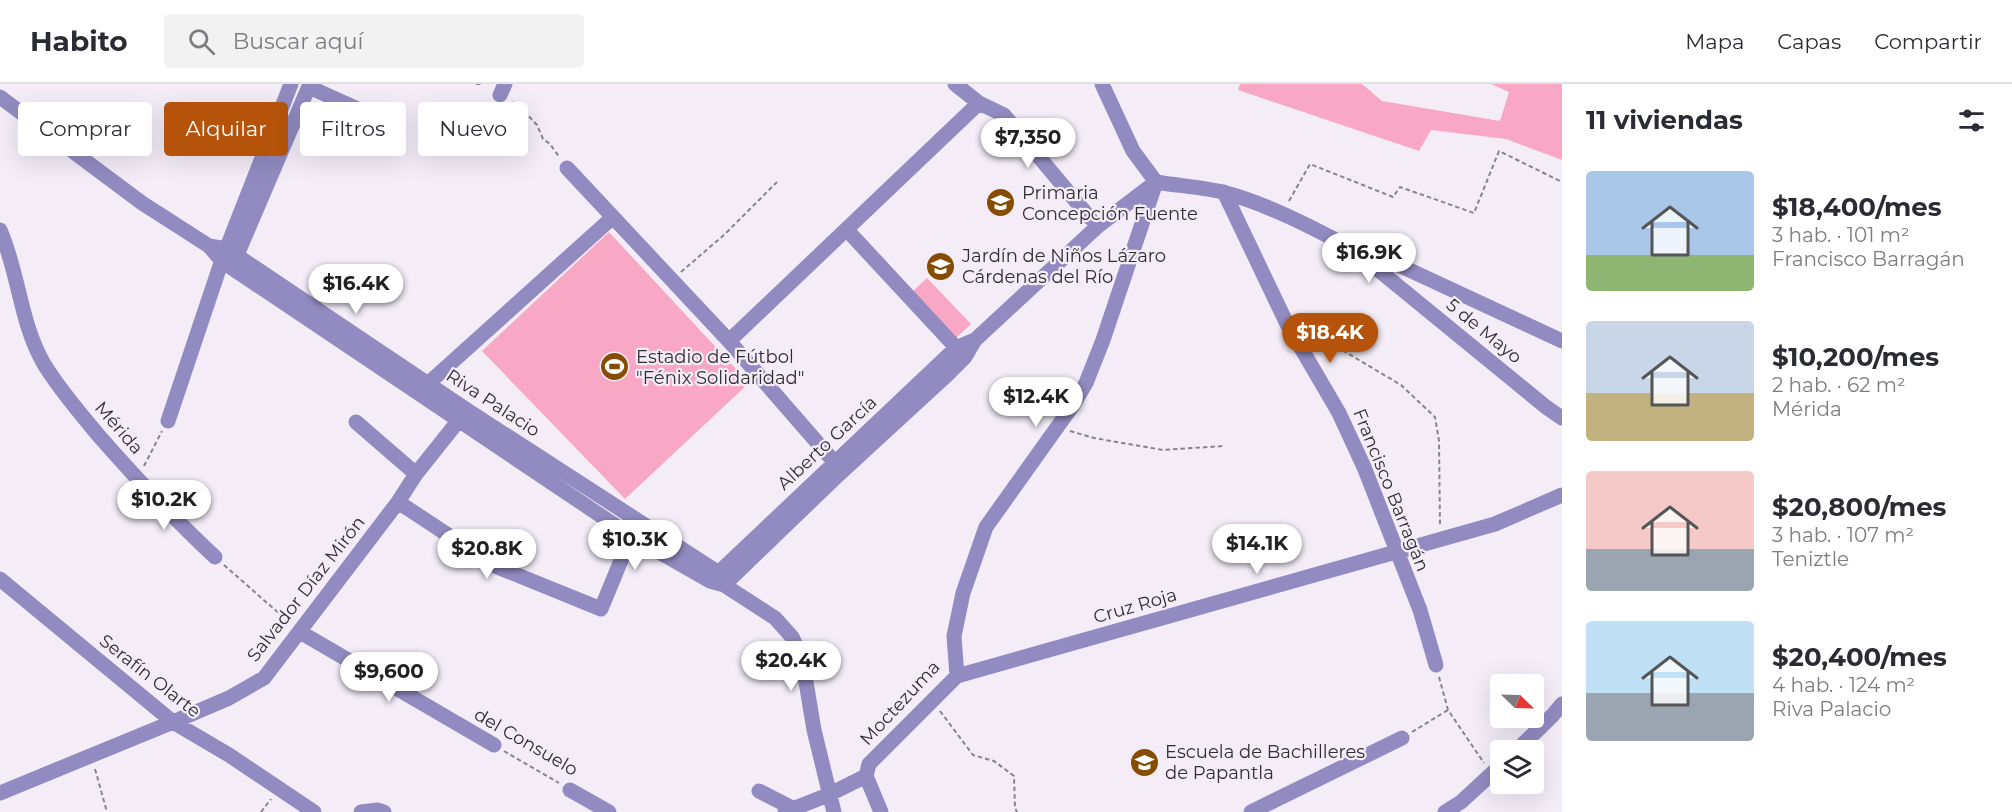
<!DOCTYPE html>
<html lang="es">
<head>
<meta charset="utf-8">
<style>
  body { margin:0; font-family:Montserrat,sans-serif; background:#f2f2f3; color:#2b2b33; height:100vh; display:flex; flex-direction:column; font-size:22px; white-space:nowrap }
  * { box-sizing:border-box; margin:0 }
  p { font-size:20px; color:#7c7c81 }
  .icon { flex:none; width:33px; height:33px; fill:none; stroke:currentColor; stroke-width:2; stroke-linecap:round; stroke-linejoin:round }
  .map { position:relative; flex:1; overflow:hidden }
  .sheet { display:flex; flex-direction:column; background:#fff; width:450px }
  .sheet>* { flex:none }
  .top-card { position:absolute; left:18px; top:18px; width:570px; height:54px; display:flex; gap:12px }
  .needle { width:39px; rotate:113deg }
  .tools { position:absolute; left:1490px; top:590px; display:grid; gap:12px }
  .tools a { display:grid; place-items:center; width:54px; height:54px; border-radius:6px; background:#fff; box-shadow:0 6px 24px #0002; font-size:30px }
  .price { position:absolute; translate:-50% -51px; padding:0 14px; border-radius:21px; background:#fff; color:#222; font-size:20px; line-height:39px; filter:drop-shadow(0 2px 3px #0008) }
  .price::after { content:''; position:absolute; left:50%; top:36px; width:18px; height:14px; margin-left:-9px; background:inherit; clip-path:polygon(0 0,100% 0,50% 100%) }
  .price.on { background:#b45309; color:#fff }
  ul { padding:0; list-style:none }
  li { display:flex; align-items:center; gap:18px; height:150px; padding:0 24px }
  li span { display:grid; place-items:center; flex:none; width:168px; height:120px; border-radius:6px; color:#555 }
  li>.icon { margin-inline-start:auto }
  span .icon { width:72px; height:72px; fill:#fffc; stroke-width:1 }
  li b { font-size:26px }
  h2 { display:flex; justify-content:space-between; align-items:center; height:72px; padding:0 24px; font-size:26px }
  .tag { padding:0 21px; border-radius:6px; background:#fff; box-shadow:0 6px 24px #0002; font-size:21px; line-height:54px }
  .tag.on { background:#b45309; color:#fff }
  header { display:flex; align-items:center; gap:36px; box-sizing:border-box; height:84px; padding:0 30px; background:#fff; border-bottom:2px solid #e1e1e2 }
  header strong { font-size:28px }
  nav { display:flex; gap:33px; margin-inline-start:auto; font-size:21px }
  .search { width:420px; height:54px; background:#f2f2f3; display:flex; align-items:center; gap:15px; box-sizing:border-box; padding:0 21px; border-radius:6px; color:#7c7c81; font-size:22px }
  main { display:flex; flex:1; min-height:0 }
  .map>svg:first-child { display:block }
  .green { fill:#f8a8c4 }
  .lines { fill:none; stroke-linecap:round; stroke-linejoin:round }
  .path { stroke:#89848b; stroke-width:2; stroke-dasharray:4.5 3; stroke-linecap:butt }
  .minor { stroke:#928bc1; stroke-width:15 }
  .labels { text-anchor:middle; stroke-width:4.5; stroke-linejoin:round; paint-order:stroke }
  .poi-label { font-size:18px; fill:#312e32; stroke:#f4edf8; text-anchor:start }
  .street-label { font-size:18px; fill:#312e32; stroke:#f4edf8 }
</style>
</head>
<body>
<header>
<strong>Habito</strong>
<div class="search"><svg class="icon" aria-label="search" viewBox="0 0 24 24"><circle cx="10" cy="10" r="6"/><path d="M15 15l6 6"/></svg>Buscar aquí</div>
<nav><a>Mapa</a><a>Capas</a><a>Compartir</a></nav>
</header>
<main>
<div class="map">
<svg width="1562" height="728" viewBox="0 0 1562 728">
  <rect width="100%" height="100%" fill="#f4edf8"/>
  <!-- green -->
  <path class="green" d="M 1240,0 L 1362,0 L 1382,17 L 1500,37 L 1509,8 L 1491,0 L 1562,0 L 1562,76 L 1506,55 L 1431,46 L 1419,67 L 1238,6 Z
    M 609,148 L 749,299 L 625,415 L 482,267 Z
    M 927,194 L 971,240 L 956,254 L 912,208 Z"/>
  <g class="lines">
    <!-- path -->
    <path class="path" d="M 476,0 L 482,0
      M 512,18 L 521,24 L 537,41 L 543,55 L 550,60 L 560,74
      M 1289,117 L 1310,80 L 1393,113 L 1400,103 L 1474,129 L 1499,67 L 1562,98
      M 681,188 L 725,150 L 777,98
      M 1309,250 L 1332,260 L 1401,301 L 1435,333 L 1439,357 L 1440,442
      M 1070,347 L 1094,354 L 1163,366 L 1224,362
      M 144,382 L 162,347
      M 224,481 L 290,539
      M 1439,593 L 1448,626 L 1484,679
      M 940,627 L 973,671 L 994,677 L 1014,692 L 1015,724 L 1017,728
      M 1412,648 L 1448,626
      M 504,667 L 559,699
      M 95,685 L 107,728
      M 261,728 L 271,715"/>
    <!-- minor -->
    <path class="minor" d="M 955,0 L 979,19 L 1004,31 L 1090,134
      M 1102,0 L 1133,67 L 1156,98 C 1179,102 1204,103 1226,109 C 1268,120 1316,145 1354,166 L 1546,323 L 1562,334
      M 309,3 L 371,31
      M 500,11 L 505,0
      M 0,13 L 142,119 L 209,162 L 222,177 L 232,184 L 631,452 L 710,497 L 724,501 L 775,534 L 792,553 L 802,574 L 814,646 L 834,728
      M 567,84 L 729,257 L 842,387
      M 1224,108 L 1287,240 L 1339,329 L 1364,383 L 1420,526 L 1436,581
      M 0,146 C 19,189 20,239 44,280 C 59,305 80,329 99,352 C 136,394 174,435 215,473
      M 847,146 L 963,271
      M 209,162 L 227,165 L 467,326 L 719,489 L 724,501
      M 1362,169 L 1390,177 L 1562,257
      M 234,178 L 310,0
      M 729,257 L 979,19
      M 421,306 L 613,133
      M 168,337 L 222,176 L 291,0
      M 356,338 L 416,390
      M 398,418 L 495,482 L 601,525 L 634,445
      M 0,495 L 173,638 L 229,671 L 314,728
      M 712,495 L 956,264 L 975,256
      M 724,501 L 835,394 L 947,291 L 965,273 L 975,256 L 1098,142 L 1156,98
      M 300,548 L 494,661
      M 957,592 L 1495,440 L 1562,411
      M 1517,666 L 1552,632 L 1562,620
      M 570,706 L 609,728
      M 759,707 L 794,725
      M 0,709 L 173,638 L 229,614 L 264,594 L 398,418 L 416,390 L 467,326
      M 361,728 L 378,726 L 384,728
      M 785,728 L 828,711 L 866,692
      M 881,728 L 866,692 L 869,680 L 957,592 L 954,552 L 963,509 L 986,443 L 1073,321 L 1086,299 L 1103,256 L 1156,98
      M 1251,728 L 1402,654
      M 1445,728 L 1461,718 L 1500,682"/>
  </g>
  <!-- icons -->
  <defs>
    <symbol id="school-disc" viewBox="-11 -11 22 22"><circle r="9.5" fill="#864c03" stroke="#f4edf8"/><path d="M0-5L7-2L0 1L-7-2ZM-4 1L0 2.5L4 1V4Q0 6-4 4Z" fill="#fff"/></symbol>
    <symbol id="stadium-disc" viewBox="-11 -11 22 22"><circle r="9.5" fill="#864c03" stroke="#f4edf8"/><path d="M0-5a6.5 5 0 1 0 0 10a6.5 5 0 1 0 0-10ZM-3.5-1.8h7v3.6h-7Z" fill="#fff"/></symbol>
    <symbol id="university-disc" viewBox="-11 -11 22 22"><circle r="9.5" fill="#864c03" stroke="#f4edf8"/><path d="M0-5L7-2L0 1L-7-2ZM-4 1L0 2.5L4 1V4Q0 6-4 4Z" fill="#fff"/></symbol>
  </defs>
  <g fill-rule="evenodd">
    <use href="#school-disc" x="984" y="102" width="33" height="33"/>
    <use href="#school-disc" x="924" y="166" width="33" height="33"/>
    <use href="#stadium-disc" x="598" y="266" width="33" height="33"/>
    <use href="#university-disc" x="1128" y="662" width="33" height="33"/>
  </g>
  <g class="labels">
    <!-- poi labels -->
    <g class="poi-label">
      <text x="1022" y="115">Primaria<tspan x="1022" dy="21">Concepción Fuente</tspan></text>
      <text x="962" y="178">Jardín de Niños Lázaro<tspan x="962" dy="21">Cárdenas del Río</tspan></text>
      <text x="636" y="279">Estadio de Fútbol<tspan x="636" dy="21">"Fénix Solidaridad"</tspan></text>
      <text x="1165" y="674">Escuela de Bachilleres<tspan x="1165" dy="21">de Papantla</tspan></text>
    </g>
    <!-- street labels -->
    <g class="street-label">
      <text transform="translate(1484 247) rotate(39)" y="6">5 de Mayo</text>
      <text transform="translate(493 319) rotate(33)" y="6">Riva Palacio</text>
      <text transform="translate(119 344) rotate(49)" y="6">Mérida</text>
      <text transform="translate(827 359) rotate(-43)" y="6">Alberto García</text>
      <text transform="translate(1391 406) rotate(68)" y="6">Francisco Barragán</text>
      <text transform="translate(306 505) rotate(-52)" y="6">Salvador Díaz Mirón</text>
      <text transform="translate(1135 522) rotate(-16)" y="6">Cruz Roja</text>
      <text transform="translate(150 592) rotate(38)" y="6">Serafín Olarte</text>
      <text transform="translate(900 619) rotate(-47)" y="6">Moctezuma</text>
      <text transform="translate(526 658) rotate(30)" y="6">del Consuelo</text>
    </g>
  </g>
</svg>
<div class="tools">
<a><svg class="needle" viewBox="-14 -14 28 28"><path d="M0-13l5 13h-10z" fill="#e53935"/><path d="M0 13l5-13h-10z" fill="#7c7c81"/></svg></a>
<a><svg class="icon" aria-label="layers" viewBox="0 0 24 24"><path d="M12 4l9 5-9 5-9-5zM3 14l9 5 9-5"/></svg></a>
</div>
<b class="price" style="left:1028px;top:85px">$7,350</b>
<b class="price" style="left:1369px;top:200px">$16.9K</b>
<b class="price" style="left:356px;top:231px">$16.4K</b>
<b class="price on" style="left:1330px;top:280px">$18.4K</b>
<b class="price" style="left:1036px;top:344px">$12.4K</b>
<b class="price" style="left:164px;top:447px">$10.2K</b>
<b class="price" style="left:635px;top:487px">$10.3K</b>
<b class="price" style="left:1257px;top:491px">$14.1K</b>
<b class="price" style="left:487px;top:496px">$20.8K</b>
<b class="price" style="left:791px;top:608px">$20.4K</b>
<b class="price" style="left:389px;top:619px">$9,600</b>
<div class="top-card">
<a class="tag">Comprar</a>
<a class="tag on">Alquilar</a>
<a class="tag">Filtros</a>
<a class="tag">Nuevo</a>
</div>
</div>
<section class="sheet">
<h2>11 viviendas<svg class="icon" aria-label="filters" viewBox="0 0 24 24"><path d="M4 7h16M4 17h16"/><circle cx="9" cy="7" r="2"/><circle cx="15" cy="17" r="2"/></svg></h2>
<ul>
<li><span style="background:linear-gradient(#a9c7e8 70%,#8fb573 0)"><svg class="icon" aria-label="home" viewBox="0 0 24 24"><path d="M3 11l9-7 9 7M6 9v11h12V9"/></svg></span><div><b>$18,400/mes</b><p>3 hab. · 101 m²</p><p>Francisco Barragán</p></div></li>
<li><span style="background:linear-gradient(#c9d6e8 60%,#c2b280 0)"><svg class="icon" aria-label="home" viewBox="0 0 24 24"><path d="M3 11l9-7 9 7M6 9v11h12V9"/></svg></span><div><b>$10,200/mes</b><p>2 hab. · 62 m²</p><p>Mérida</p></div></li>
<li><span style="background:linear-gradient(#f6c9c9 65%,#9aa5b1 0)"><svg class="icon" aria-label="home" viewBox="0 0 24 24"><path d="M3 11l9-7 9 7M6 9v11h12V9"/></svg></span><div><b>$20,800/mes</b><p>3 hab. · 107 m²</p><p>Teniztle</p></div></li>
<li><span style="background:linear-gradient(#bfe0f5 60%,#9aa5b1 0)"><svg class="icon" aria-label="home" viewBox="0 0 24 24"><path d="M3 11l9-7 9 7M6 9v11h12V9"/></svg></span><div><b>$20,400/mes</b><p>4 hab. · 124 m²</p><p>Riva Palacio</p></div></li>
</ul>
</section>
</main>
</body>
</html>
